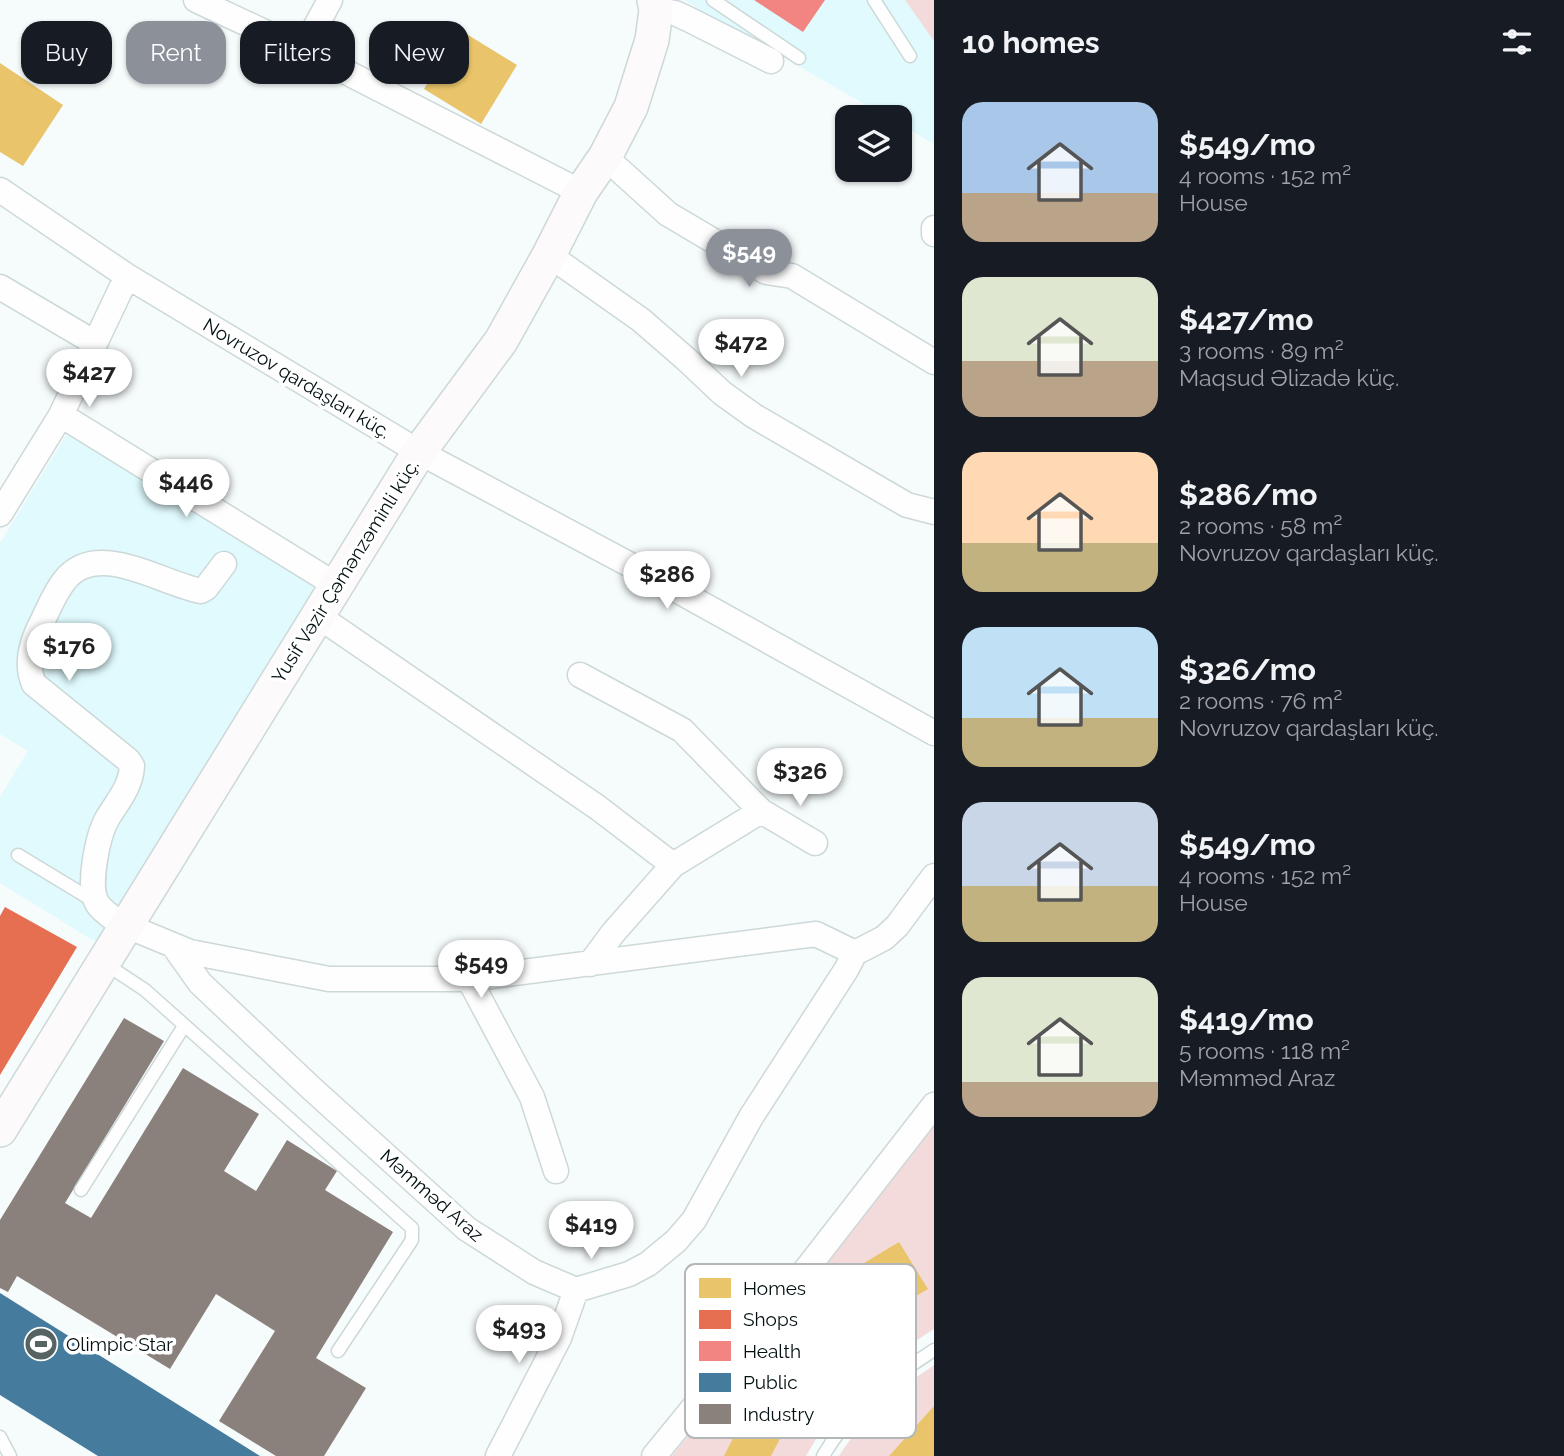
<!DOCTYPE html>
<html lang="en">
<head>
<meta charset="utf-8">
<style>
  body { margin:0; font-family:Raleway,sans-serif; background:#20242c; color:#f1f3f6; height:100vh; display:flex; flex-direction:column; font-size:26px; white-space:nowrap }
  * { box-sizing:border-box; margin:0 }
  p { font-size:23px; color:#9ea1a6 }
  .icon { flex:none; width:38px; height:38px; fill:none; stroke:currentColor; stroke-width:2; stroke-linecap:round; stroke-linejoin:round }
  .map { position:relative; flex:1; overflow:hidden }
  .panel { display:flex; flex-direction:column; background:#171b24; width:630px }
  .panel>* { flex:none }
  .banner { position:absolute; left:21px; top:21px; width:665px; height:63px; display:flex; gap:14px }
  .tools { position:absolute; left:835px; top:105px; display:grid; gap:14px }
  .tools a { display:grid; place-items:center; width:77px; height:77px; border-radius:14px; background:#171b24; box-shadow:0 2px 5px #0004; font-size:35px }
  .price { position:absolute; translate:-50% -60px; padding:0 16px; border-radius:24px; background:#fff; color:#222; font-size:23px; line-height:46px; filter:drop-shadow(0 2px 4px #0008) }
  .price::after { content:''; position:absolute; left:50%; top:42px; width:21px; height:16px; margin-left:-10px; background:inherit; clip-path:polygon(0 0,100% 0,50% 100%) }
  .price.current { background:#8c9099; color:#fff }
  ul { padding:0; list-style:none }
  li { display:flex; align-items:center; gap:21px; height:175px; padding:0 28px }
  li span { display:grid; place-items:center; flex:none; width:196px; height:140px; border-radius:21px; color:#555 }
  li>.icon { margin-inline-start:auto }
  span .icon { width:84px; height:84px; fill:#fffc; stroke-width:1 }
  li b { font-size:30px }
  h2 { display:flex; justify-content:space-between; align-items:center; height:84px; padding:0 28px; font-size:30px }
  .chip { padding:0 24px; border-radius:21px; background:#171b24; box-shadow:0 2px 5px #0004; font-size:24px; line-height:63px }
  .chip.current { background:#8c9099; color:#fff }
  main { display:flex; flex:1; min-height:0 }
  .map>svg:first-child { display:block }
  .built { fill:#e0fafd }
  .green { fill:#f4dbdb }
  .homes { fill:#e9c46a }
  .shops { fill:#e76f51 }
  .health { fill:#f28482 }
  .public { fill:#457b9d }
  .industry { fill:#8a817c }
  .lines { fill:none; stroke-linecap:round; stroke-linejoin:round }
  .lane-casing { stroke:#cdd8d8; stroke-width:15 }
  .street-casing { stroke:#cdd8d8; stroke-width:27 }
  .secondary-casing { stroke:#cdd8d8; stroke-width:36 }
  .lane { stroke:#fefefe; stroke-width:12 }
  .street { stroke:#fefefe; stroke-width:24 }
  .secondary { stroke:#fcfafa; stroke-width:33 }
  .labels { text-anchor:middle; stroke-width:7; stroke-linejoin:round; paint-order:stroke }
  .street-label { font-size:19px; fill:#021011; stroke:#fff }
  .poi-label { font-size:19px; fill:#021011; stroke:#fff; text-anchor:start }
  .key { fill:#fff; stroke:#b3b7b8; stroke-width:2 }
  .key-label { font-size:19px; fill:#021011 }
</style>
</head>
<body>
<main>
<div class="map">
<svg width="934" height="1456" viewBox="0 0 934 1456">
  <rect width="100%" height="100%" fill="#f6fbfb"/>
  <!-- built -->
  <path class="built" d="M 684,0 L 934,0 L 934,144 L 900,124 L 900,117 L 887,117 Z
    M 70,429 L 321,582 L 99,944 L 0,883 L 0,797 L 28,751 L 0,734 L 0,543 Z"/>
  <!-- green -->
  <path class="green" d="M 905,0 L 934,0 L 934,41 Z
    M 934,1123 L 934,1329 L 848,1385 L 806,1456 L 672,1456 Z
    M 934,1365 L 934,1456 L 839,1456 C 864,1417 896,1391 934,1365 Z"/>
  <!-- homes -->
  <path class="homes" d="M 460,30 L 517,65 L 481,124 L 424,89 Z
    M 0,63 L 63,105 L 23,166 L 0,152 Z
    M 899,1242 L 928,1289 L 864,1327 L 856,1356 L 831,1350 L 839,1322 L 819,1290 Z
    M 764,1377 L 802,1396 L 771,1456 L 724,1456 Z
    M 934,1406 L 934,1456 L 889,1456 Z"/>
  <!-- shops -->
  <path class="shops" d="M 5,907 L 77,947 L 0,1075 L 0,916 Z"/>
  <!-- health -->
  <path class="health" d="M 754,0 L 825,0 L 803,32 Z"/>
  <!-- public -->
  <path class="public" d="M 0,1293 L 260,1456 L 98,1456 L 0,1395 Z"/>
  <!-- industry -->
  <path class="industry" d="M 124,1018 L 164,1041 L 65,1203 L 91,1218 L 183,1068 L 259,1114 L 224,1171 L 256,1191 L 287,1140 L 337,1171 L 325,1190 L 393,1232 L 316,1358 L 366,1388 L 324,1456 L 276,1456 L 219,1421 L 275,1331 L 216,1294 L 170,1369 L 17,1276 L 8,1292 L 0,1288 L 0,1220 Z"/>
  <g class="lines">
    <defs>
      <path id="lane" d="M 713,0 L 799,58
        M 874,0 L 910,56
        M 18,855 L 94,901
        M 104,963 L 145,990 L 412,1228 L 412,1240 L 338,1351
        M 81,1190 L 184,1026
        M 0,1437 L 10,1456
        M 823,1456 C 849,1411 891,1377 934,1350"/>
      <path id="street" d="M 196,0 L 303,50 L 581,192
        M 656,10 L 675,13 L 688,19 L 771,61
        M 303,50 L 330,0
        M 605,157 L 668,214 L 766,272 L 792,276 L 934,362
        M 0,190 L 127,276 L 419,452 L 664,583 L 934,733
        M 934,228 L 934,234
        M 549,255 L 641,320 L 686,359 L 722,393 L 754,416 L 907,505 L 934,512
        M 0,287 L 95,343
        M 61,415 L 336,585
        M 0,514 L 61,415 L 127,276
        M 318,616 L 597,807 L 673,865
        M 580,675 L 682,730 L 761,811 L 673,865 L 613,933 L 590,964
        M 761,811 L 815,843
        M 127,926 L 190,952 L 329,979 L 469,979 L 816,934 L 855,953
        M 126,928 C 117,920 103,913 97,903 C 87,886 98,835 107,819 C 117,802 131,787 132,766 L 128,760 L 34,684 C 25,664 32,641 42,622 C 49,608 55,592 65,580 C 97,539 162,584 201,591 L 206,588 L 224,564
        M 173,945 L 200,983 L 310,1087 L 467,1229 L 534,1272 L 576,1290 L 629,1274 L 648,1264 L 676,1241 L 694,1220 L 751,1117 L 846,970 L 855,953 L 884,938 L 897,926 L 934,876
        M 469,979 L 532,1097 L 556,1171
        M 498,1456 L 559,1338 L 576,1290
        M 654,1456 L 801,1276 L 934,1105"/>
      <path id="secondary" d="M 0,1130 L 419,452 L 501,341 L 549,255 L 581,192 L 605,157 L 631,107 L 652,40 L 656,10 L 654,0"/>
    </defs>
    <!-- lane casing -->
    <use href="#lane" class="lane-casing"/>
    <!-- street casing -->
    <use href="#street" class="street-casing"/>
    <!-- secondary casing -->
    <use href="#secondary" class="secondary-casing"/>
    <!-- lane -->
    <use href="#lane" class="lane"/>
    <!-- street -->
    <use href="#street" class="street"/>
    <!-- secondary -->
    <use href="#secondary" class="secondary"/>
  </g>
  <!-- icons -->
  <defs>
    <symbol id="stadium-disc" viewBox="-11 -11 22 22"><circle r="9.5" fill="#576263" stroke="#fff"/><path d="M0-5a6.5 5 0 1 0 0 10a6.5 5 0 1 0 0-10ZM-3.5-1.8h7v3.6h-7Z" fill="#fff"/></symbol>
  </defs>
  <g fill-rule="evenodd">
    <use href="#stadium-disc" x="22" y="1325" width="38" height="38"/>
  </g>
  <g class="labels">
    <!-- street labels -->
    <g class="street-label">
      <text transform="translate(297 378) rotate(31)" y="7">Novruzov qardaşları küç.</text>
      <text transform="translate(345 571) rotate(-58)" y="7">Yusif Vəzir Çəmənzəminli küç.</text>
      <text transform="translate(432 1195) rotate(41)" y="7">Məmməd Araz</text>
    </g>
    <!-- poi labels -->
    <g class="poi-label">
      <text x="66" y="1351">Olimpic Star</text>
    </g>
  </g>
  <!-- legend -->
  <rect x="685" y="1264" width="231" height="174" rx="10" class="key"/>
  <rect x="699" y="1278" width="32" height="20" fill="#e9c46a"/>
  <rect x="699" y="1310" width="32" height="19" fill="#e76f51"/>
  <rect x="699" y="1341" width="32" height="20" fill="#f28482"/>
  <rect x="699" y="1373" width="32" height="19" fill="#457b9d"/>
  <rect x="699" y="1404" width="32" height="20" fill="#8a817c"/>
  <g class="key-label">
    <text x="743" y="1295">Homes</text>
    <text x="743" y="1326">Shops</text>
    <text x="743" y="1358">Health</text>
    <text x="743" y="1389">Public</text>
    <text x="743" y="1421">Industry</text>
  </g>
</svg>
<div class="tools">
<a><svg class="icon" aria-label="layers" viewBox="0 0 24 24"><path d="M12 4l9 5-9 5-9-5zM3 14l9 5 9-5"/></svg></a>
</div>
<b class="price current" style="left:749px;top:289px">$549</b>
<b class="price" style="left:741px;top:379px">$472</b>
<b class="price" style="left:89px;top:409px">$427</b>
<b class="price" style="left:186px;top:519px">$446</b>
<b class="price" style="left:667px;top:611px">$286</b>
<b class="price" style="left:69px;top:683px">$176</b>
<b class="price" style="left:800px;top:808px">$326</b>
<b class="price" style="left:481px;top:1000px">$549</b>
<b class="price" style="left:591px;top:1261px">$419</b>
<b class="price" style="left:519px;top:1365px">$493</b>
<div class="banner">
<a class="chip">Buy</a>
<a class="chip current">Rent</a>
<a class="chip">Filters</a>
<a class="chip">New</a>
</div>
</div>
<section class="panel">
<h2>10 homes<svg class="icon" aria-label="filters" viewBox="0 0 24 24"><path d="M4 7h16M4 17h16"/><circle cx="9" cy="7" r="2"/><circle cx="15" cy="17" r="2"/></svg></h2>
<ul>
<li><span style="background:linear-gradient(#a9c7e8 65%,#b9a48a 0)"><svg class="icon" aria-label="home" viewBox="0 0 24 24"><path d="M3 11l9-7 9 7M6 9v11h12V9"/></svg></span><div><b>$549/mo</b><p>4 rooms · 152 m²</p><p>House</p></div></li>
<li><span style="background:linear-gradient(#dfe7d0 60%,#b9a48a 0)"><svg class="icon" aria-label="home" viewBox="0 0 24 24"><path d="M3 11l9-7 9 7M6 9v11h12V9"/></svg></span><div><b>$427/mo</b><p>3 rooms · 89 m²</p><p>Maqsud Əlizadə küç.</p></div></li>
<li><span style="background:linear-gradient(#ffd9b3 65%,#c2b280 0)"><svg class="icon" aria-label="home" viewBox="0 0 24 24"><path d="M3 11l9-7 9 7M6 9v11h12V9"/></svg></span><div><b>$286/mo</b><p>2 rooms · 58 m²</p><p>Novruzov qardaşları küç.</p></div></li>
<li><span style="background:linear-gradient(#bfe0f5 65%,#c2b280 0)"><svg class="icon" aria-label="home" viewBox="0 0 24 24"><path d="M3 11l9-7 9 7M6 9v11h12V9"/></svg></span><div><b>$326/mo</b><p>2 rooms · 76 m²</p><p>Novruzov qardaşları küç.</p></div></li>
<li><span style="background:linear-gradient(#c9d6e8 60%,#c2b280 0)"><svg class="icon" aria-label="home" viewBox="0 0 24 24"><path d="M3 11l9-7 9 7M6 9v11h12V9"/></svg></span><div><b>$549/mo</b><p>4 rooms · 152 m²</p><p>House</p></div></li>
<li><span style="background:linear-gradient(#dfe7d0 75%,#b9a48a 0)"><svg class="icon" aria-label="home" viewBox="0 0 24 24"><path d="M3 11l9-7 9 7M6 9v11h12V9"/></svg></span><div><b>$419/mo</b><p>5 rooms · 118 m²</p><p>Məmməd Araz</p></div></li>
</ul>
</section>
</main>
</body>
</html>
